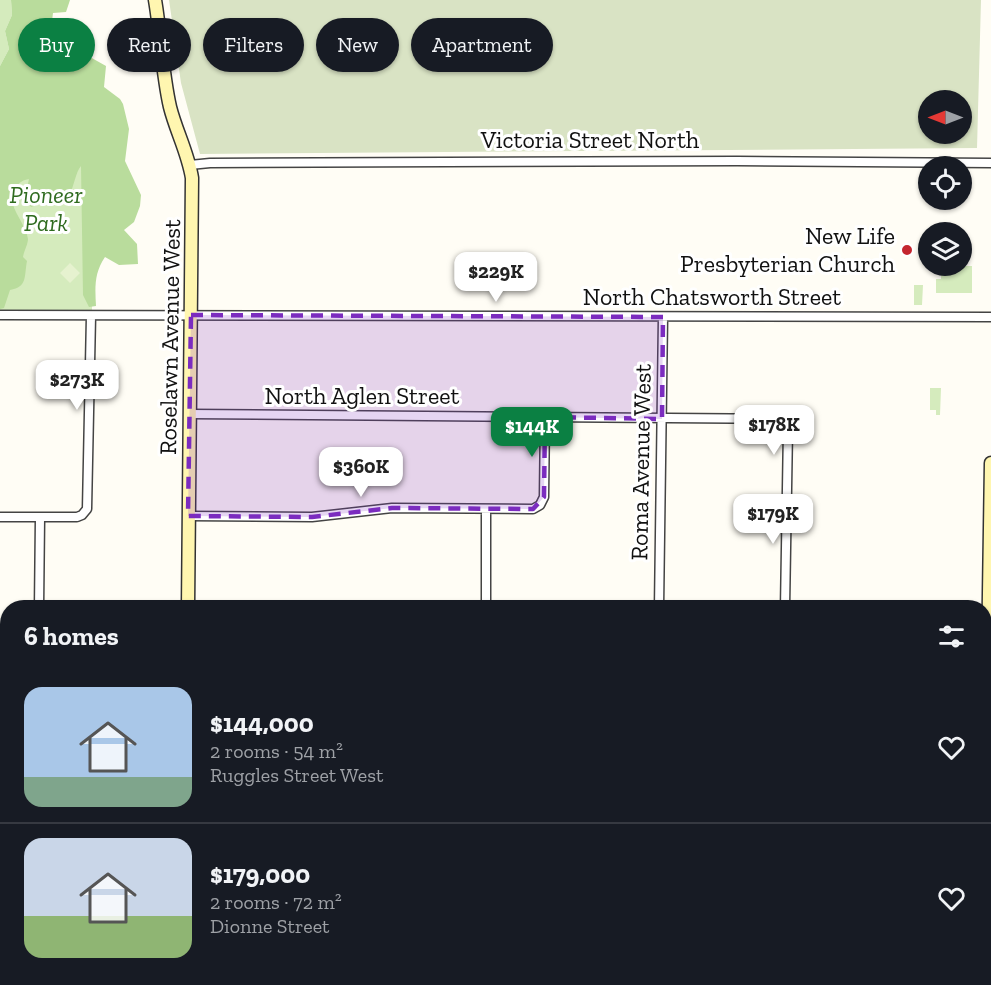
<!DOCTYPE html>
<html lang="en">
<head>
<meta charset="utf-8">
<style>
  body { margin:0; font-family:"Zilla Slab",serif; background:#20242c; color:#f1f3f6; height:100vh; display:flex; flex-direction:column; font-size:22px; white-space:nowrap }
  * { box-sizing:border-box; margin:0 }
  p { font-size:20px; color:#9ea1a6 }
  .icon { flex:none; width:33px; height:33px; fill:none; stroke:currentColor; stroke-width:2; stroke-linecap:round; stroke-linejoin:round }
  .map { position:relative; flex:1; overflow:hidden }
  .sheet { position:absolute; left:0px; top:600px; width:992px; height:386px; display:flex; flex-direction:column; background:#171b24; border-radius:24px 24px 0 0; box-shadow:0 2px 4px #0004 }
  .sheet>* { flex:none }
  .top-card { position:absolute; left:18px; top:18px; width:600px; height:54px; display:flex; gap:12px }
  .needle { width:39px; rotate:270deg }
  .controls { position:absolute; left:918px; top:90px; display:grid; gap:12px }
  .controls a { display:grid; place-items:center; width:54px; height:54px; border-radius:50%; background:#171b24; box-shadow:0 2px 4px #0004; font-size:30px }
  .price { position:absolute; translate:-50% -51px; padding:0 14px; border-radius:12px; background:#fff; color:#222; font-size:20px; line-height:39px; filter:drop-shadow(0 2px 3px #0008) }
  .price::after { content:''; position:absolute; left:50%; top:36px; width:18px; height:14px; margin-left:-9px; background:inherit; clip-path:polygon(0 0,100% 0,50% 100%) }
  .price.on { background:#0b8043; color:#fff }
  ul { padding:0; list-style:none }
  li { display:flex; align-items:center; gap:18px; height:150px; padding:0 24px }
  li+li { border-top:2px solid #363941 }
  li span { display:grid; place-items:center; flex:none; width:168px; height:120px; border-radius:18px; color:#555 }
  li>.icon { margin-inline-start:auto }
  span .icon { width:72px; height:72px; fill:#fffc; stroke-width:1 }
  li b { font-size:26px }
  h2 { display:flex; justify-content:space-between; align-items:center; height:72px; padding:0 24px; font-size:26px }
  .pill { padding:0 21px; border-radius:27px; background:#171b24; box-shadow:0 2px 4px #0004; font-size:21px; line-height:54px }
  .pill.on { background:#0b8043; color:#fff }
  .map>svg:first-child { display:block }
  .green { fill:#d5ebbd }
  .forest { fill:#b9dc9c }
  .cemetery { fill:#d9e3c4; fill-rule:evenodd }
  .pitch { fill:#e6f2cf }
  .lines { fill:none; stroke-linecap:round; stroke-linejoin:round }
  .street-casing { stroke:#444; stroke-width:11 }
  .secondary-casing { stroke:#333; stroke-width:15 }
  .street { stroke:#fff; stroke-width:8 }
  .secondary { stroke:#fff6b0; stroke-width:12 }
  .marked { fill:#7b2cbf; fill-opacity:0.2; stroke:#7b2cbf; stroke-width:4.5; stroke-dasharray:12 8; stroke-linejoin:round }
  .poi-dot { fill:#c4262e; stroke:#fff; stroke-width:2 }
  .labels { text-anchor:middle; stroke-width:6; stroke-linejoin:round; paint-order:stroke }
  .street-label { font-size:24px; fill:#111; stroke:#fff }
  .park-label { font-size:24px; font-style:italic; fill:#2f6b1f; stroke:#fff }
  .poi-label { font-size:24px; fill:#111; stroke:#fff; text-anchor:end }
</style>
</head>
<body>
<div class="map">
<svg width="991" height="985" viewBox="0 0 991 985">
  <rect width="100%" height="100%" fill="#fffdf5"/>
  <!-- green -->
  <path class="green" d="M 0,0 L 11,0 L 12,15 L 5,31 L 9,49 L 0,66 Z
    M 0,106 L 91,106 L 92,312 L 0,312 Z
    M 941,266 L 972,266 L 972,293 L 936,293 L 936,279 L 941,279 Z
    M 914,285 L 923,285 L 922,305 L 914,305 Z
    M 930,388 L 941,388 L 940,415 L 936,415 L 936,410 L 930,410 Z
    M 122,978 L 183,978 L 183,983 L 122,983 Z"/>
  <!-- forest -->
  <path class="forest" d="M 11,0 L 70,0 L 66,12 L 53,13 L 52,21 L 57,29 L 67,26 L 77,28 L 78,36 L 72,52 L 78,58 L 90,57 L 106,66 L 104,87 L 120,99 L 123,104 L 129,129 L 125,161 L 141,195 L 140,206 L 134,222 L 124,230 L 137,244 L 138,264 L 119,265 L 105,257 C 94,273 95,288 96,306 L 89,307 L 83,295 L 81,166 C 76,171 73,189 69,197 L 56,202 L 48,197 L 42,203 L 31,207 L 25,197 L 29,179 C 23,180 20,182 17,186 C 2,204 26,221 28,239 C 28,244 24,251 23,257 L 27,261 C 24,276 28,287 10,290 L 4,308 L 0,309 L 0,66 L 9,49 L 5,31 L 12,15 Z"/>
  <!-- cemetery -->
  <path class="cemetery" d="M 169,0 L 981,0 L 977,148 L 200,154 L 181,83 ZM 928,100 L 962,100 L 962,134 L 928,134 Z"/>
  <!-- pitch -->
  <path class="pitch" d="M 70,263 L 80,273 L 70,283 L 60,273 Z
    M 60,978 L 84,978 L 84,984 L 60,985 Z"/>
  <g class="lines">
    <defs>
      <path id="street" d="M 190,165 L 210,163 L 737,161 L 991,163
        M 0,315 L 991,317
        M 190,414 L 781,419 L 788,429 L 785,608
        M 188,516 L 312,517 L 392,508 L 533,509 L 540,505 L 544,497 L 545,417
        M 0,517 L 77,517 L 82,515 L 87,509 L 91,316
        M 39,608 L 40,518
        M 486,608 L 486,510
        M 659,608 L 663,317
        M 291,978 L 291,985
        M 393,978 L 393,985
        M 494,978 L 494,985
        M 704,978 L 704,985"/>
      <path id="secondary" d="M 155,0 C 161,35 162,72 170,107 C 176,131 188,153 192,178 L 188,608
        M 991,463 L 987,723 L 991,950
        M 0,718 L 8,718
        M 190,978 L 190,985
        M 597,978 L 597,985"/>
    </defs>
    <!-- street casing -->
    <use href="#street" class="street-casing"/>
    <!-- secondary casing -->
    <use href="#secondary" class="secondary-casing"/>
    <!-- street -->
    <use href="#street" class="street"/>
    <!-- secondary -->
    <use href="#secondary" class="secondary"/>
  </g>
  <!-- marked area -->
  <path class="marked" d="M 191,315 L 663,317 L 662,419 L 545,417 L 544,497 L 533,509 L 392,508 L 312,517 L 188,516 Z"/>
  <!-- markers -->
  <circle class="poi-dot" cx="907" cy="250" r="6"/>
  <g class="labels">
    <!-- street labels -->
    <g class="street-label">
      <text x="590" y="148">Victoria Street North</text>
      <text x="712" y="305">North Chatsworth Street</text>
      <text transform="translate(170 337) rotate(-89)" y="8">Roselawn Avenue West</text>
      <text x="362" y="404">North Aglen Street</text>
      <text transform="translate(641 462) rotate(-89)" y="8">Roma Avenue West</text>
    </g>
    <!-- park labels -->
    <g class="park-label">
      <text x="46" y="203">Pioneer<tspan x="46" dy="28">Park</tspan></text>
    </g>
    <!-- poi labels -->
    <g class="poi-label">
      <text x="895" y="244">New Life<tspan x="895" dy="28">Presbyterian Church</tspan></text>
    </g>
  </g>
</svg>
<div class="controls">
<a><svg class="needle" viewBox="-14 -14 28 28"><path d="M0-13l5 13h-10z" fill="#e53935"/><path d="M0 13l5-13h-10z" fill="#9ea1a6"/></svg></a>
<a><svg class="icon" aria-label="locate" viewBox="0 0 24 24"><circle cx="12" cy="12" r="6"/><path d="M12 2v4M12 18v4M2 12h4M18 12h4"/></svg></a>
<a><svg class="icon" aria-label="layers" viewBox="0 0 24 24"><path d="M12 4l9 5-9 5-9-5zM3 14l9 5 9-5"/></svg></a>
</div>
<b class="price" style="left:496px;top:303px">$229K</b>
<b class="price" style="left:77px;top:411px">$273K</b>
<b class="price" style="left:774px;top:456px">$178K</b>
<b class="price on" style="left:532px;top:458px">$144K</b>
<b class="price" style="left:361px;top:498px">$360K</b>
<b class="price" style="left:773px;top:545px">$179K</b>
<div class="top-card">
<a class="pill on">Buy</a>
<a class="pill">Rent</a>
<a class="pill">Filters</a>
<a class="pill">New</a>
<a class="pill">Apartment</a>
</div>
<section class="sheet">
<h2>6 homes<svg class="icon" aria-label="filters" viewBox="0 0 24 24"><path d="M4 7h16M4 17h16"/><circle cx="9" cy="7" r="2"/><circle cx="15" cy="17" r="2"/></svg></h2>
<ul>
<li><span style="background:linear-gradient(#a9c7e8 75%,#7fa58c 0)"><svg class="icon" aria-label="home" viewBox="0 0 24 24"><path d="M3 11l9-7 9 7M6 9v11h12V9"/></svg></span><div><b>$144,000</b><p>2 rooms · 54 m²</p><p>Ruggles Street West</p></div><svg class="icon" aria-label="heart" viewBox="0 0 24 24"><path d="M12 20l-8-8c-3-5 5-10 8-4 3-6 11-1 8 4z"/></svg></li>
<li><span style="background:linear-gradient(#c9d6e8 65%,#8fb573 0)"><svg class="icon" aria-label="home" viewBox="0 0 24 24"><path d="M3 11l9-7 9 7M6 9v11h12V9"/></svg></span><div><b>$179,000</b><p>2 rooms · 72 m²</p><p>Dionne Street</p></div><svg class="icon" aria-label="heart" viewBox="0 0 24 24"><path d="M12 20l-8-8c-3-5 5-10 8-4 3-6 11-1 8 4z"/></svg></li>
</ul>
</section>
</div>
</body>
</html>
